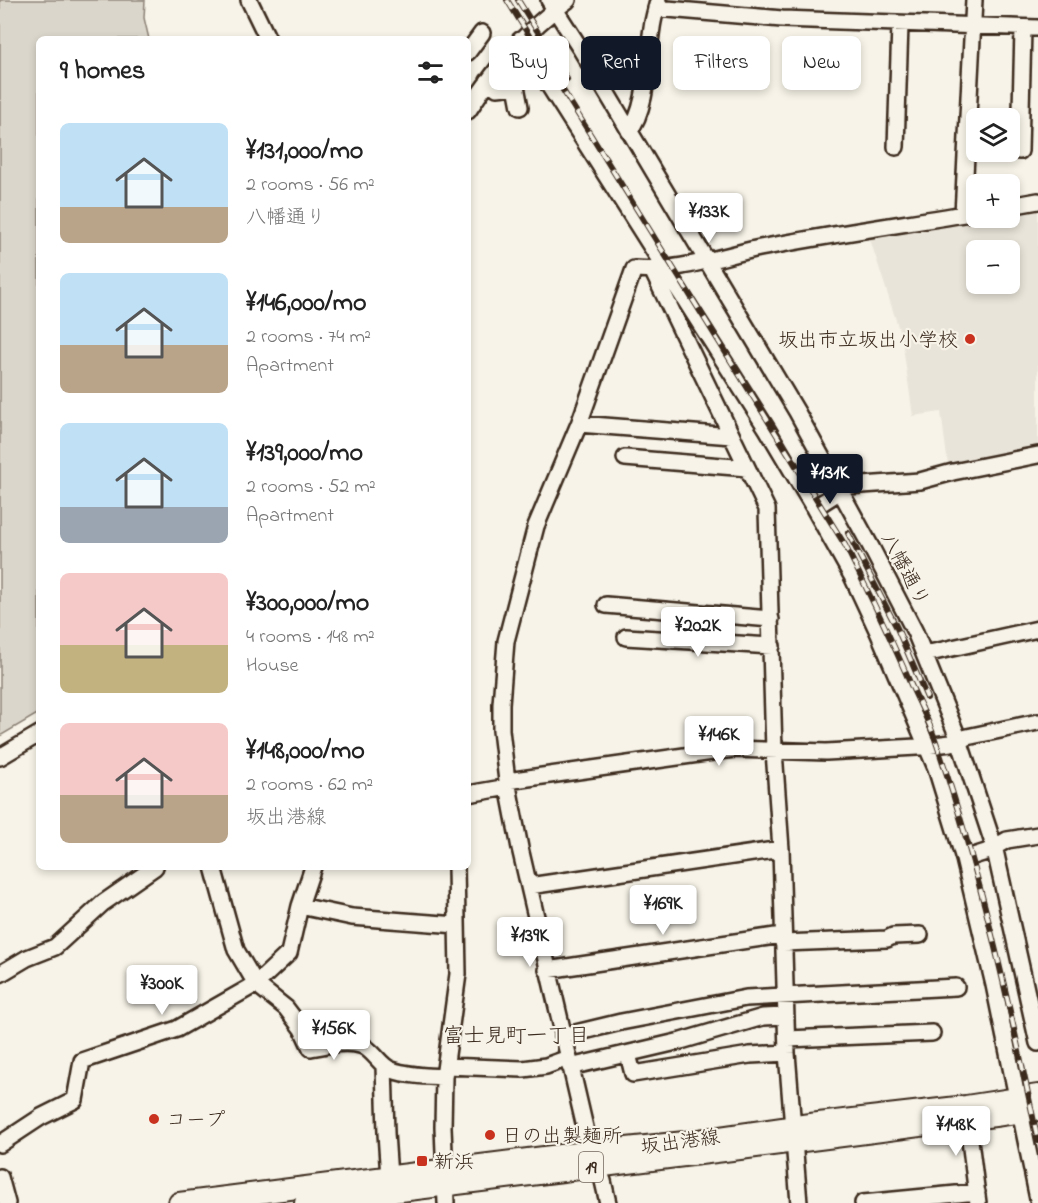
<!DOCTYPE html>
<html lang="en">
<head>
<meta charset="utf-8">
<style>
  body { margin:0; font-family:"Indie Flower","Klee One",sans-serif; background:#f6f6f6; color:#222; height:100vh; display:flex; flex-direction:column; font-size:22px; white-space:nowrap }
  * { box-sizing:border-box; margin:0 }
  p { font-size:20px; color:#767676 }
  .icon { flex:none; width:33px; height:33px; fill:none; stroke:currentColor; stroke-width:2; stroke-linecap:round; stroke-linejoin:round }
  .map { position:relative; flex:1; overflow:hidden }
  .details { position:absolute; left:36px; top:36px; width:435px; height:834px; display:flex; flex-direction:column; background:#fff; border-radius:9px; box-shadow:0 3px 9px #0003 }
  .details>* { flex:none }
  .banner { position:absolute; left:489px; top:36px; width:459px; height:54px; display:flex; gap:12px }
  .buttons { position:absolute; left:966px; top:108px; display:grid; gap:12px }
  .buttons a { display:grid; place-items:center; width:54px; height:54px; border-radius:9px; background:#fff; box-shadow:0 3px 9px #0003; font-size:30px }
  .price { position:absolute; translate:-50% -51px; padding:0 14px; border-radius:6px; background:#fff; color:#222; font-size:20px; line-height:39px; filter:drop-shadow(0 2px 3px #0008) }
  .price::after { content:''; position:absolute; left:50%; top:36px; width:18px; height:14px; margin-left:-9px; background:inherit; clip-path:polygon(0 0,100% 0,50% 100%) }
  .price.current { background:#111827; color:#fff }
  ul { padding:0; list-style:none }
  li { display:flex; align-items:center; gap:18px; height:150px; padding:0 24px }
  li span { display:grid; place-items:center; flex:none; width:168px; height:120px; border-radius:9px; color:#555 }
  li>.icon { margin-inline-start:auto }
  span .icon { width:72px; height:72px; fill:#fffc; stroke-width:1 }
  li b { font-size:26px }
  h2 { display:flex; justify-content:space-between; align-items:center; height:72px; padding:0 24px; font-size:26px }
  .pill { padding:0 21px; border-radius:9px; background:#fff; box-shadow:0 3px 9px #0003; font-size:21px; line-height:54px }
  .pill.current { background:#111827; color:#fff }
  .map>svg:first-child { display:block }
  .built { fill:#e9e4d9; fill-rule:evenodd }
  .green { fill:#dbd6cb; stroke:#8b8074; stroke-width:1.5 }
  .lines { fill:none; stroke-linecap:round; stroke-linejoin:round }
  .minor-casing { stroke:#3b2a1e; stroke-width:20 }
  .major-casing { stroke:#3b2a1e; stroke-width:24 }
  .minor { stroke:#f7f3e8; stroke-width:15 }
  .major { stroke:#f7f3e8; stroke-width:20 }
  .rail-casing { stroke:#3b2a1e; stroke-width:6 }
  .rail { stroke:#f7f3e8; stroke-width:4; stroke-dasharray:11; stroke-linecap:butt }
  .poi-dot { fill:#c8321e; stroke:#f7f3e8; stroke-width:2 }
  .labels { text-anchor:middle; stroke-width:4.5; stroke-linejoin:round; paint-order:stroke }
  .shield { fill:#f7f3e8; stroke:#73665b; stroke-width:1.5 }
  .shield-label { font-size:18px; font-weight:bold; fill:#3b2a1e }
  .poi-label { font-size:20px; fill:#3b2a1e; stroke:#f7f3e8; text-anchor:start }
  .street-label { font-size:20px; fill:#3b2a1e; stroke:#f7f3e8 }
  .neighbourhood-label { font-size:21px; fill:#3b2a1e; stroke:#f7f3e8 }
</style>
</head>
<body>
<div class="map">
<svg width="1038" height="1203" viewBox="0 0 1038 1203">
  <rect width="100%" height="100%" fill="#f7f3e8"/>
  <filter id="ink" filterUnits="userSpaceOnUse"><feTurbulence type="fractalNoise" baseFrequency=".0167" numOctaves="2"/><feDisplacementMap in="SourceGraphic" scale="12" xChannelSelector="R" yChannelSelector="G"/><feConvolveMatrix kernelMatrix="1 2 1 2 8 2 1 2 1" color-interpolation-filters="sRGB"/></filter>
  <g filter="url(#ink)">
    <!-- built -->
    <path class="built" d="M 1038,205 L 1038,447 L 948,465 L 941,412 L 913,416 L 902,339 L 870,239 L 875,232 L 976,218 L 1010,218 L 1010,210 ZM 976,250 L 1010,250 L 1010,284 L 976,284 Z"/>
    <!-- green -->
    <path class="green" d="M 0,0 L 145,0 L 144,18 L 149,39 L 39,39 L 39,713 L 0,736 Z"/>
    <g class="lines">
      <defs>
        <path id="minor" d="M 249,0 L 268,39
          M 549,0 L 580,48 L 797,412 L 871,547 L 915,632 L 959,740 L 994,846 L 1038,1043
          M 656,8 L 782,19 L 1038,28
          M 520,40 L 767,429 L 814,508 L 852,576 L 879,634 L 936,768 L 964,859 L 994,985 L 1038,1199
          M 468,52 L 482,33
          M 488,81 L 497,88 L 516,86 L 520,107
          M 468,111 C 496,68 525,30 568,0
          M 629,131 C 648,109 647,57 652,28 C 653,19 656,10 658,1
          M 896,147 L 900,25
          M 1010,150 L 1020,151 L 1023,29
          M 1010,206 L 1038,201
          M 963,214 L 974,0
          M 652,270 L 767,509 L 774,751 L 781,849 L 787,1053 L 799,1203
          M 579,424 L 732,436
          M 625,458 L 747,468
          M 814,508 L 848,486 L 920,481 L 953,472 L 1038,455
          M 606,605 L 771,619
          M 626,637 L 772,646
          M 925,654 L 1038,629
          M 0,757 L 39,734
          M 507,781 L 734,749 L 826,752 L 917,747 L 951,743 L 967,737 L 1038,722
          M 468,794 L 508,787
          M 964,859 L 986,852 L 1007,840 L 1038,835
          M 213,867 L 236,950 L 256,984 L 286,1008 L 302,1029 L 311,1048 C 326,1045 348,1040 363,1046 C 375,1052 380,1066 392,1070 C 409,1076 427,1076 444,1077
          M 529,886 L 781,849
          M 300,906 L 352,917 L 457,925
          M 783,943 L 887,939 L 893,936 L 920,935
          M 547,970 L 782,935
          M 0,974 L 27,958 L 55,947 L 103,903 L 155,867
          M 563,1036 L 621,1022 L 746,998 L 956,987
          M 787,1039 L 932,1033
          M 628,1054 L 633,1074 L 750,1055 L 787,1053
          M 384,1066 L 386,1133 L 389,1177
          M 446,1066 L 523,1069 L 546,1066 L 568,1058
          M 570,1067 L 681,1041 L 763,1017 L 786,1016
          M 966,1109 L 978,1203
          M 0,1144 L 41,1117 L 75,1100 L 82,1061 L 177,1029 L 256,984 L 289,953 L 300,906 L 313,867
          M 0,1177 L 7,1203
          M 446,1203 L 443,1127 L 444,1077 L 458,974 L 456,867
          M 608,1203 L 603,1181 L 587,1136 L 520,848 L 507,781 L 501,730 L 501,704 L 506,641 L 536,526 L 579,424 L 634,269 C 678,272 718,257 760,248 C 832,234 904,224 976,212
          M 863,1203 L 977,1192"/>
        <path id="major" d="M 179,1203 L 568,1154 L 685,1142 L 810,1124 L 966,1106 L 1038,1095
          M 305,1203 C 549,1172 794,1144 1038,1110"/>
      </defs>
      <!-- minor casing -->
      <use href="#minor" class="minor-casing"/>
      <!-- major casing -->
      <use href="#major" class="major-casing"/>
      <!-- minor -->
      <use href="#minor" class="minor"/>
      <!-- major -->
      <use href="#major" class="major"/>
      <defs>
        <path id="rail" d="M 507,0 L 845,545 C 868,591 891,638 911,685 C 919,703 929,721 935,739 C 980,870 1010,1006 1038,1141
          M 518,0 L 567,79
          M 848,533 L 897,628 L 927,698"/>
      </defs>
      <!-- rail casing -->
      <use href="#rail" class="rail-casing"/>
      <!-- rail -->
      <use href="#rail" class="rail"/>
    </g>
  </g>
  <!-- markers -->
  <g class="poi-dot">
    <circle cx="970" cy="339" r="6"/>
    <circle cx="154" cy="1119" r="6"/>
    <circle cx="490" cy="1135" r="6"/>
    <rect x="416" y="1155" width="12" height="12" rx="3"/>
  </g>
  <g class="labels">
    <!-- shield labels -->
    <rect class="shield" x="579" y="1152" width="24" height="30" rx="4.5"/>
    <g class="shield-label">
      <text x="591" y="1173">19</text>
    </g>
    <!-- poi labels -->
    <g class="poi-label">
      <text x="958" y="346" text-anchor="end">坂出市立坂出小学校</text>
      <text x="166" y="1126">コープ</text>
      <text x="502" y="1142">日の出製麺所</text>
      <text x="434" y="1168">新浜</text>
    </g>
    <!-- street labels -->
    <g class="street-label">
      <text transform="translate(906 569) rotate(62)" y="7">八幡通り</text>
      <text transform="translate(680 1141) rotate(-8)" y="7">坂出港線</text>
    </g>
    <!-- neighbourhood labels -->
    <g class="neighbourhood-label">
      <text x="516" y="1042">富士見町一丁目</text>
    </g>
  </g>
</svg>
<div class="buttons">
<a><svg class="icon" aria-label="layers" viewBox="0 0 24 24"><path d="M12 4l9 5-9 5-9-5zM3 14l9 5 9-5"/></svg></a>
<a>+</a>
<a>−</a>
</div>
<b class="price" style="left:709px;top:244px">¥133K</b>
<b class="price current" style="left:830px;top:505px">¥131K</b>
<b class="price" style="left:698px;top:658px">¥202K</b>
<b class="price" style="left:719px;top:767px">¥146K</b>
<b class="price" style="left:663px;top:936px">¥169K</b>
<b class="price" style="left:530px;top:968px">¥139K</b>
<b class="price" style="left:162px;top:1016px">¥300K</b>
<b class="price" style="left:334px;top:1061px">¥156K</b>
<b class="price" style="left:956px;top:1157px">¥148K</b>
<div class="banner">
<a class="pill">Buy</a>
<a class="pill current">Rent</a>
<a class="pill">Filters</a>
<a class="pill">New</a>
</div>
<section class="details">
<h2>9 homes<svg class="icon" aria-label="filters" viewBox="0 0 24 24"><path d="M4 7h16M4 17h16"/><circle cx="9" cy="7" r="2"/><circle cx="15" cy="17" r="2"/></svg></h2>
<ul>
<li><span style="background:linear-gradient(#bfe0f5 70%,#b9a48a 0)"><svg class="icon" aria-label="home" viewBox="0 0 24 24"><path d="M3 11l9-7 9 7M6 9v11h12V9"/></svg></span><div><b>¥131,000/mo</b><p>2 rooms · 56 m²</p><p>八幡通り</p></div></li>
<li><span style="background:linear-gradient(#bfe0f5 60%,#b9a48a 0)"><svg class="icon" aria-label="home" viewBox="0 0 24 24"><path d="M3 11l9-7 9 7M6 9v11h12V9"/></svg></span><div><b>¥146,000/mo</b><p>2 rooms · 74 m²</p><p>Apartment</p></div></li>
<li><span style="background:linear-gradient(#bfe0f5 70%,#9aa5b1 0)"><svg class="icon" aria-label="home" viewBox="0 0 24 24"><path d="M3 11l9-7 9 7M6 9v11h12V9"/></svg></span><div><b>¥139,000/mo</b><p>2 rooms · 52 m²</p><p>Apartment</p></div></li>
<li><span style="background:linear-gradient(#f6c9c9 60%,#c2b280 0)"><svg class="icon" aria-label="home" viewBox="0 0 24 24"><path d="M3 11l9-7 9 7M6 9v11h12V9"/></svg></span><div><b>¥300,000/mo</b><p>4 rooms · 148 m²</p><p>House</p></div></li>
<li><span style="background:linear-gradient(#f6c9c9 60%,#b9a48a 0)"><svg class="icon" aria-label="home" viewBox="0 0 24 24"><path d="M3 11l9-7 9 7M6 9v11h12V9"/></svg></span><div><b>¥148,000/mo</b><p>2 rooms · 62 m²</p><p>坂出港線</p></div></li>
</ul>
</section>
</div>
</body>
</html>
